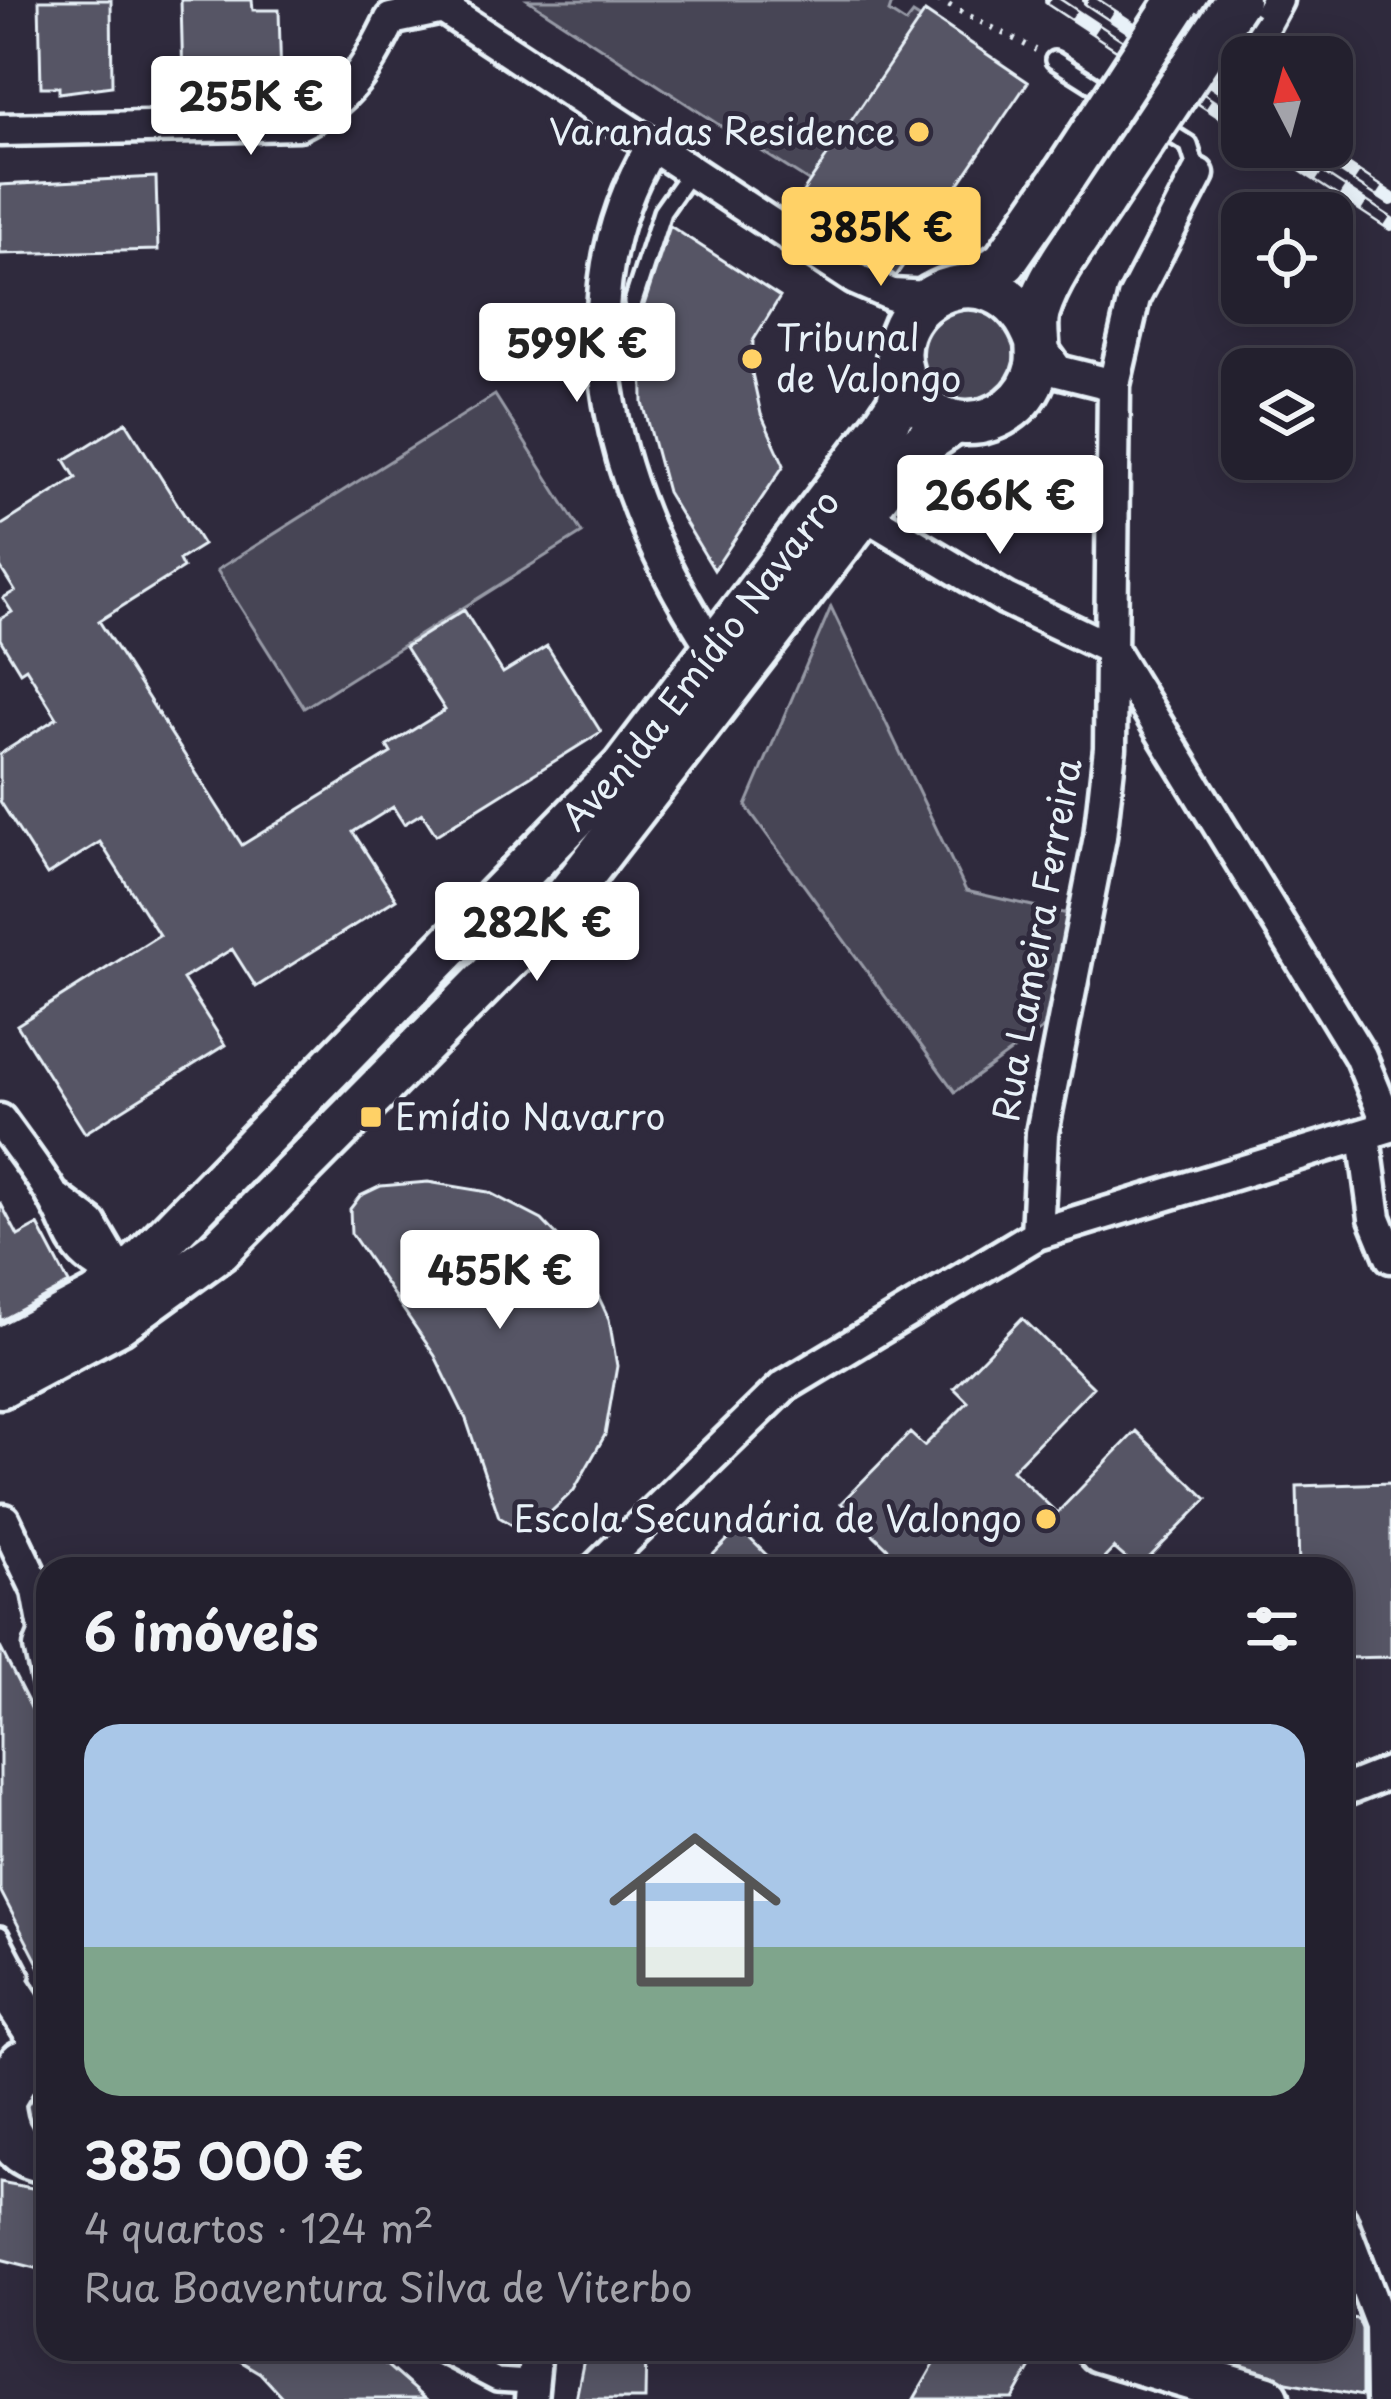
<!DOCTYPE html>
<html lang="pt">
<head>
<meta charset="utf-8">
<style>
  body { margin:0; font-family:"Playpen Sans",sans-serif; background:#2b2836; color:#f1f3f6; height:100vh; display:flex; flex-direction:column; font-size:45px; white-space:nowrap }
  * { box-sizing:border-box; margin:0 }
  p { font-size:39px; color:#a3a3aa }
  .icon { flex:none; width:66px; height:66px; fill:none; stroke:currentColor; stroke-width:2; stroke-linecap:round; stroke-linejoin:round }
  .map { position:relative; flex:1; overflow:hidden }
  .details { position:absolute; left:36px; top:1557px; width:1317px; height:804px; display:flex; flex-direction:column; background:#23202e; border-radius:36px; box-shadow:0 6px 30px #0003,0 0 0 3px #403e4a }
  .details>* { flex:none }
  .needle { width:78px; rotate:354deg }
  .fabs { position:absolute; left:1221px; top:36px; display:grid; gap:24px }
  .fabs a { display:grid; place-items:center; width:132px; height:132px; border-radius:24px; background:#23202e; box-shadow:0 6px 30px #0003,0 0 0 3px #403e4a; font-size:60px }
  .price { position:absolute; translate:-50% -102px; padding:0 27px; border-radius:12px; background:#fff; color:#222; font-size:39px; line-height:78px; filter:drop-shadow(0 3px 6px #0008) }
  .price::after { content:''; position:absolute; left:50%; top:72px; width:36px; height:27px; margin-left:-18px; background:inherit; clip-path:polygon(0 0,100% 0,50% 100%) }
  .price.active { background:#ffd166; color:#111 }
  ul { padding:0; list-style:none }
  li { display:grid; align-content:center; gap:24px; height:636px; padding:0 48px }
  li+li { border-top:3px solid #403e4a }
  li span { display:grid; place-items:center; height:372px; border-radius:36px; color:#555 }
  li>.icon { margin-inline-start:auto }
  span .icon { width:216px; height:216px; fill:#fffc; stroke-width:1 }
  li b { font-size:51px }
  h2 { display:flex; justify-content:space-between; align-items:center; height:144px; padding:0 48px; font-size:51px }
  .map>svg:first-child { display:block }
  .green { fill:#464455; stroke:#979aa6; stroke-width:3 }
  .building { fill:#575565; stroke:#e8f1f8; stroke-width:3 }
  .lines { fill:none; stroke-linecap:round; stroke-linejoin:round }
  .service-casing { stroke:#e8f1f8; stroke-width:24 }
  .pedestrian-casing { stroke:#e8f1f8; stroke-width:30 }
  .minor-casing { stroke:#e8f1f8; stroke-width:39 }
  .secondary-casing { stroke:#e8f1f8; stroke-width:51 }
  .primary-casing { stroke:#e8f1f8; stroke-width:54 }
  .path { stroke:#e8f1f8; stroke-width:6; stroke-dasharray:3 9; stroke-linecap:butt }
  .service { stroke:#2f2a3d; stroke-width:15 }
  .pedestrian { stroke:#2f2a3d; stroke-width:21 }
  .minor { stroke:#2f2a3d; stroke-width:30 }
  .secondary { stroke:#2f2a3d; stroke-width:42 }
  .primary { stroke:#2f2a3d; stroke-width:45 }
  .rail-casing { stroke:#e8f1f8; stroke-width:14 }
  .rail { stroke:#2f2a3d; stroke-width:9; stroke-dasharray:27; stroke-linecap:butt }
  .secondary-bridge-casing { stroke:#e8f1f8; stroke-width:51; stroke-linecap:butt }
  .secondary-bridge { stroke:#2f2a3d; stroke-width:42 }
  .poi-dot { fill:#ffd166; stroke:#2f2a3d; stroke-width:4.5 }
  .labels { text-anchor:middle; stroke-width:10; stroke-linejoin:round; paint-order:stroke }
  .poi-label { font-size:36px; fill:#e8f1f8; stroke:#2f2a3d; text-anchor:end }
  .street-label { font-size:36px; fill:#e8f1f8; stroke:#2f2a3d }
</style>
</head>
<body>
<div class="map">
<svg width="1391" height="2399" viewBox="0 0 1391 2399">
  <rect width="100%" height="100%" fill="#2f2a3d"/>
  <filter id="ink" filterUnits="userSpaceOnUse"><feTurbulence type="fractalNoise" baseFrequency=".00833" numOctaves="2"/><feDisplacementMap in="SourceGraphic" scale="24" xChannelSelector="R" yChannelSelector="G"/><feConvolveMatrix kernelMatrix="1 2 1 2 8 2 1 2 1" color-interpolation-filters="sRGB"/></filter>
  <g filter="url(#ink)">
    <!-- green -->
    <path class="green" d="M 528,0 L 893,0 L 889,12 L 906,23 L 913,14 L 921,19 L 810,182 L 741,138 L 750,123 L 739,138 Z
      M920 353a48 48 0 1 1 96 0a48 48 0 1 1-96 0Z
      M 495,395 L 582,533 L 304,708 L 217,570 Z
      M 831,607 L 966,891 L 1068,914 L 1048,1025 L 955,1092 L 746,806 Z
      M 48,2082 L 48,2134 L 29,2124 L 23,2109 L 29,2093 Z"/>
    <!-- building -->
    <path class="building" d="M 39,0 L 111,0 L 112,86 L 59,93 L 59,87 L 41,87 Z
      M 181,0 L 252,0 L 253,10 L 279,10 L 281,82 L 183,84 Z
      M 925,12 L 1028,82 L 896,276 L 792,208 Z
      M 156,177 L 158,250 L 0,254 L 0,185 Z
      M 670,226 L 780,297 L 753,341 L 752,373 L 761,414 L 784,465 L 714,570 L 667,492 L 643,403 L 642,311 Z
      M 126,422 L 203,545 L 179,560 L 183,568 L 99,621 L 242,845 L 391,753 L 387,746 L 445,710 L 405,647 L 464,610 L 503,673 L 547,646 L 601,732 L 436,835 L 422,813 L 404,824 L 393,807 L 353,832 L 396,899 L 256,987 L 232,949 L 183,979 L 225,1045 L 85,1133 L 17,1025 L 159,935 L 100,842 L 47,875 L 0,801 L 0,754 L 57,718 L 26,668 L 20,672 L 0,639 L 0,619 L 12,612 L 3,598 L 15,591 L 0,567 L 0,526 L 76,478 L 65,460 Z
      M 428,1182 L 488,1192 L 542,1220 L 582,1262 L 609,1319 L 617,1366 L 605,1435 L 574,1490 L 535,1527 L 514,1526 L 499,1517 L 466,1419 L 435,1356 L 351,1233 L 350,1209 L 360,1196 L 381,1186 Z
      M 0,1202 L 18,1236 L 38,1225 L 69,1284 L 0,1321 Z
      M 1022,1318 L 1093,1387 L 1012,1470 L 1057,1513 L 1136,1431 L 1207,1499 L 1138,1569 L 1114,1548 L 1094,1569 L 909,1569 L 841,1503 L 910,1433 L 924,1446 L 968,1402 L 954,1388 Z
      M 1391,1483 L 1391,1657 L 1343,1658 L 1341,1569 L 1299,1569 L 1297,1486 Z
      M 739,1528 L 781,1569 L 699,1569 Z
      M 0,1647 L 48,1741 L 48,1983 L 0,1890 Z
      M 0,2182 L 48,2191 L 48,2271 L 0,2259 Z
      M 1341,2317 L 1358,2319 L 1362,2329 L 1362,2396 L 1287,2382 L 1193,2349 L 1341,2349 Z
      M 220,2349 L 368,2349 L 425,2399 L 284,2399 L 260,2373 Z
      M 586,2349 L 646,2349 L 645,2399 L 576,2399 Z
      M 943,2349 L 1041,2349 L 1013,2399 L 914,2399 Z"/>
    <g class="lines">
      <defs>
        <path id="service" d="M 1054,60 L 1189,145 L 1198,174
          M 633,302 L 662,212 L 691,171
          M 0,1935 L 21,1975"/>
        <path id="pedestrian" d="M 437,2349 L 497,2380 L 529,2382"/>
        <path id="minor" d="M 1246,57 L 1277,0
          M 0,130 L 299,124 C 348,101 368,67 391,19 L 443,8 L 855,279 L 892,295 L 929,297
          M 652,146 C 554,309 617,503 714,650
          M 1037,342 L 1058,371 L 1114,385
          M 864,514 L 1006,599 L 1111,649 L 1360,1056 L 1389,1126
          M 0,1120 C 17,1144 36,1168 51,1193 C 80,1243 65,1248 123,1279
          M 1364,1136 L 1375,1218 L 1391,1257
          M 52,1195 L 91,1224 L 123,1279
          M 1037,1234 L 1042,1133 L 1100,837 L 1110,748 L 1114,385 L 1134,298 L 1198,174
          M 4,1520 L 38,1591 L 45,1629
          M 596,1569 L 783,1387 L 1037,1234 L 1391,1126
          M 48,1627 L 40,1647 L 48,1681
          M 1341,1792 L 1391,1772
          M 1341,2220 L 1381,2325 L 1382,2399
          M 531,2399 L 536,2349"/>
        <g id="secondary">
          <path d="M 974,285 L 1005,261 L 1064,176"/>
          <path d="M 1037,342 C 998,231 856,306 911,393 C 923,411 944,422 965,423 C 999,424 1030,400 1037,366 C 1040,348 1033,328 1038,311 C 1050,272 1081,235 1103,201"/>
          <path id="s1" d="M 0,1350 L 96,1299 L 129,1275 L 624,767 L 885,424 L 899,403 L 903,380"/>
          <path d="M 0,1386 L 118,1323 L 220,1249 L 557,909 L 891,477 L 915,449 L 955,422"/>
          <path d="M 0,1976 L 48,2049"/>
        </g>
        <path id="primary" d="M 48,2056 L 22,2064 L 1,2100 C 3,2133 14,2155 48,2160
          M 1099,2349 L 1266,2399"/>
      </defs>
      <!-- service casing -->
      <use href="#service" class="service-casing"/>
      <!-- pedestrian casing -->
      <use href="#pedestrian" class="pedestrian-casing"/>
      <!-- minor casing -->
      <use href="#minor" class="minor-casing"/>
      <!-- secondary casing -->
      <use href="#secondary" class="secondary-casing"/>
      <!-- primary casing -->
      <use href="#primary" class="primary-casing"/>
      <!-- path -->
      <path class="path" d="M 938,0 L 1036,50"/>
      <!-- service -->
      <use href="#service" class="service"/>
      <!-- pedestrian -->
      <use href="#pedestrian" class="pedestrian"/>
      <!-- minor -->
      <use href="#minor" class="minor"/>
      <!-- secondary -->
      <use href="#secondary" class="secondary"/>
      <!-- primary -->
      <use href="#primary" class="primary"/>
      <defs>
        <path id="rail" d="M 1051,0 L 1242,126
          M 1089,0 L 1242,101
          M 1274,147 L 1391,224
          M 1312,147 L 1391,199"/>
      </defs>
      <!-- rail casing -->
      <use href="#rail" class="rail-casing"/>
      <!-- rail -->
      <use href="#rail" class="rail"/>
      <defs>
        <path id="secondary-bridge" d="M 1064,176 L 1179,0
          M 1103,201 L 1237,0"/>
      </defs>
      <!-- secondary-bridge casing -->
      <use href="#secondary-bridge" class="secondary-bridge-casing"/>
      <!-- secondary-bridge -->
      <use href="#secondary-bridge" class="secondary-bridge"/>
    </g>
  </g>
  <!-- markers -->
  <g class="poi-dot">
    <circle cx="919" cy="132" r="12"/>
    <circle cx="752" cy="359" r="12"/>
    <rect x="359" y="1105" width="24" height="24" rx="6"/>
    <circle cx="1046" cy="1519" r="12"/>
  </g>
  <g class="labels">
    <!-- poi labels -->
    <g class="poi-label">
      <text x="895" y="145">Varandas Residence</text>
      <text x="776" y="351" text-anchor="start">Tribunal<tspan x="776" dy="41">de Valongo</tspan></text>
      <text x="395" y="1130" text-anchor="start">Emídio Navarro</text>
      <text x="1022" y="1532">Escola Secundária de Valongo</text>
    </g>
    <!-- street labels -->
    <g class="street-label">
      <text dy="13" stroke="none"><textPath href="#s1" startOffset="990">Avenida Emídio Navarro</textPath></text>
      <text transform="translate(1037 940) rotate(-80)" y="13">Rua Lameira Ferreira</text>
    </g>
  </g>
</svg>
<div class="fabs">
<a><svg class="needle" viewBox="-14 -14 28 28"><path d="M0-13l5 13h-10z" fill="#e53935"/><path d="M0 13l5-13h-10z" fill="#a3a3aa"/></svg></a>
<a><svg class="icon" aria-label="locate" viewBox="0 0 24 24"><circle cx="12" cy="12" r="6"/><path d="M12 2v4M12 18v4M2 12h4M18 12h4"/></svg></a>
<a><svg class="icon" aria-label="layers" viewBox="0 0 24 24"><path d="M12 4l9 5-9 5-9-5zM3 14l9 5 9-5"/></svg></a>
</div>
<b class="price" style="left:251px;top:158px">255K €</b>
<b class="price active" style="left:881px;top:289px">385K €</b>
<b class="price" style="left:577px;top:405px">599K €</b>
<b class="price" style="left:1000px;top:557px">266K €</b>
<b class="price" style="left:537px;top:984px">282K €</b>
<b class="price" style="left:500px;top:1332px">455K €</b>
<section class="details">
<h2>6 imóveis<svg class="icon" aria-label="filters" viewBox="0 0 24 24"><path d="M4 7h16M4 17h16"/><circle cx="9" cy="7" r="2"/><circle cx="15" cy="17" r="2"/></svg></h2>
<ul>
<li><span style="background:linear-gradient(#a9c7e8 60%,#7fa58c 0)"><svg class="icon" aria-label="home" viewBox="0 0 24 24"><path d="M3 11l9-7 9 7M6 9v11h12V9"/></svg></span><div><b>385 000 €</b><p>4 quartos · 124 m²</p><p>Rua Boaventura Silva de Viterbo</p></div></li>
</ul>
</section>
</div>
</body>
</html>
